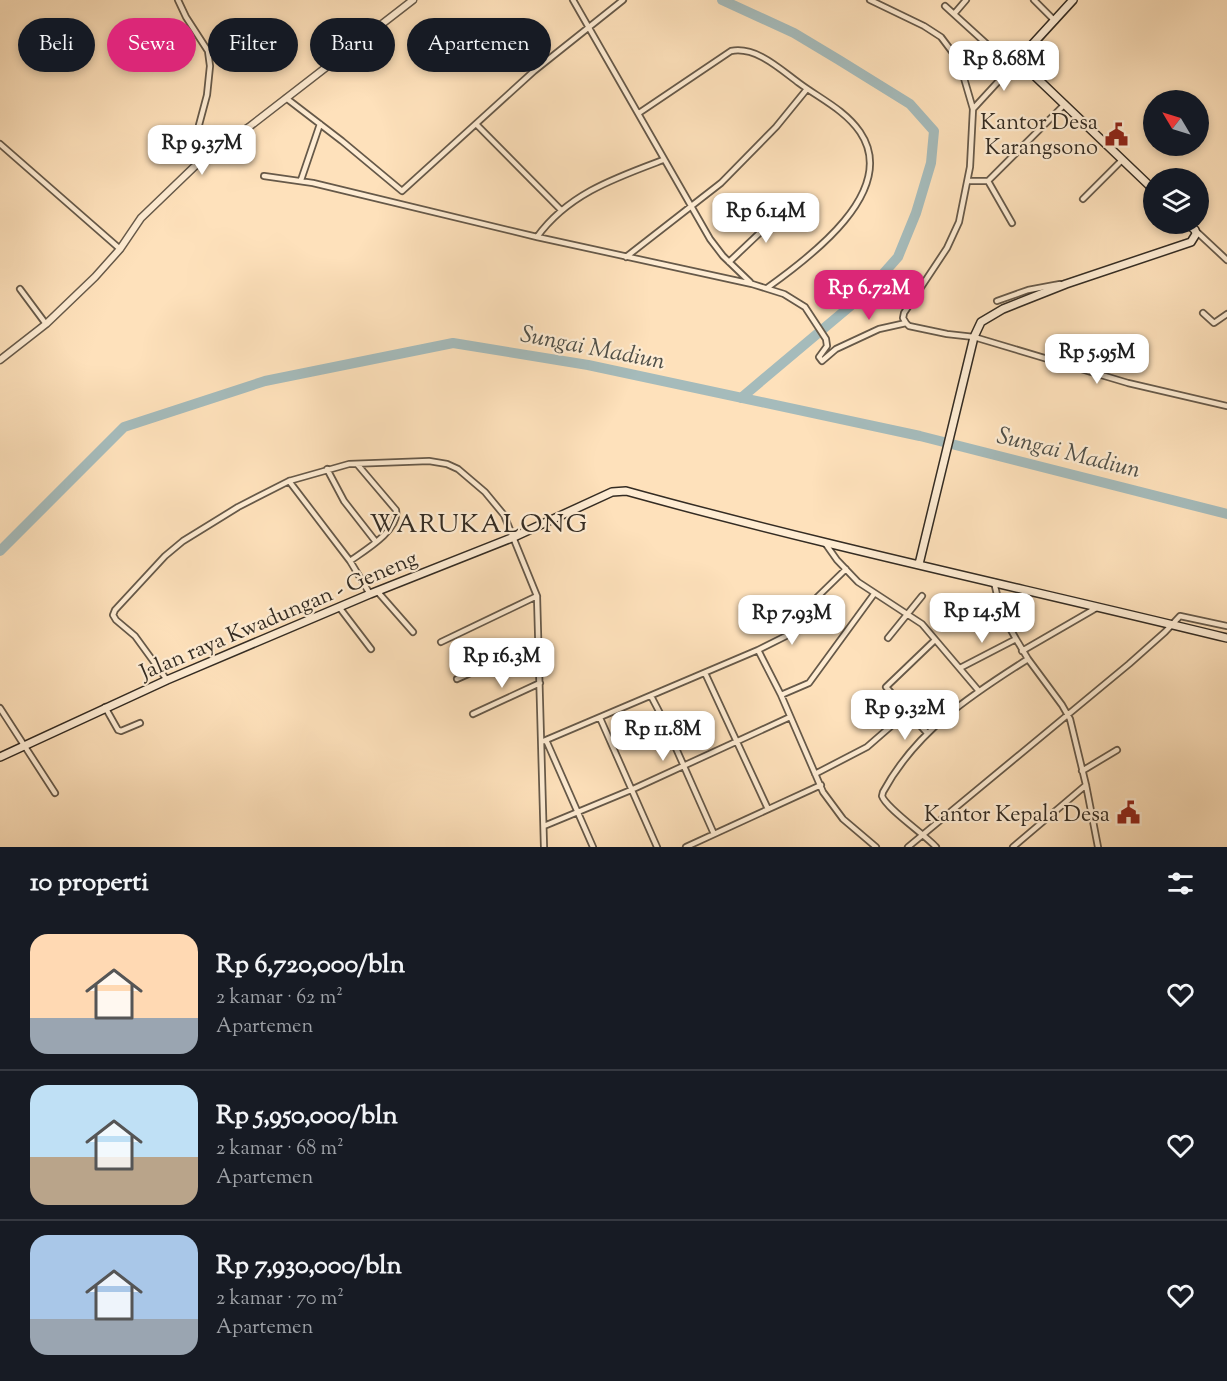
<!DOCTYPE html>
<html lang="id">
<head>
<meta charset="utf-8">
<style>
  body { margin:0; font-family:"Sorts Mill Goudy",serif; background:#20242c; color:#f1f3f6; height:100vh; display:flex; flex-direction:column; font-size:22px; white-space:nowrap }
  * { box-sizing:border-box; margin:0 }
  p { font-size:20px; color:#9ea1a6 }
  .icon { flex:none; width:33px; height:33px; fill:none; stroke:currentColor; stroke-width:2; stroke-linecap:round; stroke-linejoin:round }
  .map { position:relative; height:847px; overflow:hidden }
  .panel { display:flex; flex-direction:column; background:#171b24; flex:1 }
  .panel>* { flex:none }
  .banner { position:absolute; left:18px; top:18px; width:600px; height:54px; display:flex; gap:12px }
  .needle { width:39px; rotate:308deg }
  .tools { position:absolute; left:1143px; top:90px; display:grid; gap:12px }
  .tools a { display:grid; place-items:center; width:66px; height:66px; border-radius:50%; background:#171b24; box-shadow:0 3px 9px #0003; font-size:30px }
  .price { position:absolute; translate:-50% -51px; padding:0 14px; border-radius:12px; background:#fff; color:#222; font-size:20px; line-height:39px; filter:drop-shadow(0 2px 3px #0008) }
  .price::after { content:''; position:absolute; left:50%; top:36px; width:18px; height:14px; margin-left:-9px; background:inherit; clip-path:polygon(0 0,100% 0,50% 100%) }
  .price.active { background:#db2777; color:#fff }
  ul { padding:0; list-style:none }
  li { display:flex; align-items:center; gap:18px; height:150px; padding:0 30px }
  li+li { border-top:2px solid #363941 }
  li span { display:grid; place-items:center; flex:none; width:168px; height:120px; border-radius:18px; color:#555 }
  li>.icon { margin-inline-start:auto }
  span .icon { width:72px; height:72px; fill:#fffc; stroke-width:1 }
  li b { font-size:26px }
  h2 { display:flex; justify-content:space-between; align-items:center; height:72px; padding:0 30px; font-size:26px }
  .tag { padding:0 21px; border-radius:27px; background:#171b24; box-shadow:0 3px 9px #0003; font-size:21px; line-height:54px }
  .tag.active { background:#db2777; color:#fff }
  .map>svg:first-child { display:block }
  .lines { fill:none; stroke-linecap:round; stroke-linejoin:round }
  .river { stroke:#a5bbbb; stroke-width:10 }
  .minor-casing { stroke:#665949; stroke-width:8 }
  .tertiary-casing { stroke:#665949; stroke-width:9 }
  .secondary-casing { stroke:#342c23; stroke-width:10 }
  .minor { stroke:#feecd3; stroke-width:4.5 }
  .tertiary { stroke:#feecd3; stroke-width:6 }
  .secondary { stroke:#feecd3; stroke-width:7 }
  .labels { text-anchor:middle; stroke-width:4.5; stroke-linejoin:round; paint-order:stroke }
  .poi-label { font-size:22px; fill:#342c23; stroke:#feecd3; text-anchor:end }
  .street-label { font-size:22px; fill:#342c23; stroke:#feecd3 }
  .water-label { font-size:24px; font-style:italic; fill:#505049; stroke:#feecd3 }
  .quarter-label { font-size:26px; letter-spacing:1.5px; fill:#342c23; stroke:#feecd3 }
</style>
</head>
<body>
<div class="map">
<svg width="1227" height="847" viewBox="0 0 1227 847">
  <rect width="100%" height="100%" fill="#fee1bb"/>
  <filter id="stains"><feTurbulence type="fractalNoise" baseFrequency=".00333" numOctaves="4"/><feColorMatrix values="0 0 0 0 .2 0 0 0 0 .09 0 0 0 0 .02 0 0 0 .5 -.17"/></filter>
  <radialGradient id="worn" r=".72"><stop offset=".6" stop-color="#630" stop-opacity="0"/><stop offset="1" stop-color="#630" stop-opacity=".3"/></radialGradient>
  <g class="lines">
    <!-- river -->
    <path class="river" d="M 722,0 L 794,33 L 839,60 L 910,104 L 934,131 L 931,163 L 916,213 L 898,257 L 867,292 L 741,398
      M 0,551 L 124,427 L 265,381 L 453,343 L 588,365 L 920,436 L 1227,514"/>
    <defs>
      <path id="minor" d="M 178,0 L 186,17 L 208,51 L 210,66 L 207,95 L 199,125 L 201,130 L 218,147
        M 573,0 L 710,239 L 723,256 L 750,282
        M 870,0 L 924,26 L 941,37 L 959,61 L 973,109 L 970,167 L 959,222 L 947,248 L 904,313 L 903,318 L 906,323
        M 1034,0 L 1055,21
        M 945,6 L 1012,67
        M 954,14 L 966,0
        M 286,98 L 342,141 L 402,191 L 534,71 L 623,0
        M 973,109 L 1018,60
        M 639,113 L 731,51 C 756,46 780,69 799,83 C 819,98 845,110 860,132 C 900,191 809,258 767,288
        M 476,124 L 561,210
        M 0,144 L 120,249
        M 264,176 L 313,183 L 537,237 L 752,284 L 784,294 L 805,307 L 826,339 L 827,346 L 819,357 L 822,361 L 836,349 L 879,329 L 906,323 L 909,326 L 947,334 L 974,337 L 1128,383 L 1227,406
        M 301,180 L 320,124
        M 968,181 L 988,181 L 1065,104
        M 988,181 L 1012,223
        M 1083,199 L 1122,160
        M 1197,232 L 1227,260
        M 537,237 C 568,194 615,178 663,160
        M 626,257 L 721,183 L 776,127 L 807,89
        M 729,262 L 786,208
        M 20,289 L 46,324
        M 997,301 L 1028,290 L 1060,284
        M 1203,313 L 1214,323 L 1227,314
        M 327,469 L 344,501 L 376,542
        M 289,481 L 350,561 L 370,594
        M 825,543 L 837,560 L 858,582 L 922,624 L 978,690
        M 350,561 C 364,551 400,530 396,510 L 357,464
        M 994,582 L 1001,612 L 1016,639 L 1028,659 L 1062,705 L 1070,719 L 1086,785 L 1098,847
        M 377,591 L 413,632
        M 339,607 L 371,649
        M 802,612 L 846,569
        M 888,638 L 922,596
        M 441,642 L 537,596
        M 758,650 L 786,636 L 787,631 L 783,622
        M 1022,651 L 1098,607
        M 960,668 L 1016,639
        M 705,673 L 768,809
        M 457,679 L 540,642
        M 167,680 L 135,636 L 116,620 L 113,615 L 115,610 L 165,556 L 183,541 L 238,507 L 289,481 L 349,464 L 429,461 L 447,464 L 458,469 L 485,492 L 504,515 L 537,596 L 544,847
        M 781,695 L 809,683 L 874,594
        M 651,696 L 663,719 L 714,834
        M 105,707 L 118,730 L 121,731 L 140,723
        M 0,708 L 55,793
        M 473,714 L 540,683
        M 600,718 L 657,847
        M 927,733 L 886,687 L 935,640
        M 546,740 L 758,650 L 781,695 L 823,792 L 843,819 L 876,847
        M 544,741 L 546,740 L 593,847
        M 1082,771 L 1117,750
        M 815,774 L 867,747 L 898,720
        M 544,826 L 631,790 L 790,717
        M 686,847 L 821,785
        M 908,847 L 1129,664 L 1165,632 L 1180,616 L 1227,626
        M 936,847 C 924,834 886,808 882,796 L 883,792 C 916,731 971,695 1028,659
        M 1013,847 L 1086,785"/>
      <path id="tertiary" d="M 0,360 L 46,324 L 95,277 L 120,249 L 141,218 L 194,167 L 218,147 L 249,127 L 413,0"/>
      <path id="secondary" d="M 1073,0 L 1018,60 L 1154,190
        M 919,564 L 974,337 L 981,322 L 1003,309 L 1066,284 L 1191,242 L 1196,234 L 1195,230 L 1188,224
        M 0,757 L 167,680 L 370,594 L 514,537 L 612,492 L 626,491 C 825,546 1027,589 1227,638"/>
    </defs>
    <!-- minor casing -->
    <use href="#minor" class="minor-casing"/>
    <!-- tertiary casing -->
    <use href="#tertiary" class="tertiary-casing"/>
    <!-- secondary casing -->
    <use href="#secondary" class="secondary-casing"/>
    <!-- minor -->
    <use href="#minor" class="minor"/>
    <!-- tertiary -->
    <use href="#tertiary" class="tertiary"/>
    <!-- secondary -->
    <use href="#secondary" class="secondary"/>
  </g>
  <!-- icons -->
  <defs>
    <symbol id="civic-bare" viewBox="-9 -9 18 18"><path d="M-.6-6.5H3V-4.5H.6V-3L4-1V1h2V6H-6V1h2V-1L-.6-3ZM-1.2 2.5V6h2.4V2.5Z" fill="#8f2418" stroke="#feecd3" stroke-width="2.5" paint-order="stroke"/></symbol>
  </defs>
  <g fill-rule="evenodd">
    <use href="#civic-bare" x="1100" y="118" width="33" height="33"/>
    <use href="#civic-bare" x="1112" y="796" width="33" height="33"/>
  </g>
  <g class="labels">
    <!-- poi labels -->
    <g class="poi-label">
      <text x="1098" y="129">Kantor Desa<tspan x="1098" dy="25">Karangsono</tspan></text>
      <text x="1110" y="821">Kantor Kepala Desa</text>
    </g>
    <!-- street labels -->
    <g class="street-label">
      <text transform="translate(278 614) rotate(-23)" y="8">Jalan raya Kwadungan - Geneng</text>
    </g>
    <!-- water labels -->
    <g class="water-label">
      <text transform="translate(593 347) rotate(11)" y="8">Sungai Madiun</text>
      <text transform="translate(1069 452) rotate(14)" y="8">Sungai Madiun</text>
    </g>
    <!-- quarter labels -->
    <g class="quarter-label">
      <text x="479" y="532">WARUKALONG</text>
    </g>
  </g>
  <rect width="100%" height="100%" filter="url(#stains)"/>
  <rect width="100%" height="100%" fill="url(#worn)"/>
</svg>
<div class="tools">
<a><svg class="needle" viewBox="-14 -14 28 28"><path d="M0-13l5 13h-10z" fill="#e53935"/><path d="M0 13l5-13h-10z" fill="#9ea1a6"/></svg></a>
<a><svg class="icon" aria-label="layers" viewBox="0 0 24 24"><path d="M12 4l9 5-9 5-9-5zM3 14l9 5 9-5"/></svg></a>
</div>
<b class="price" style="left:1004px;top:92px">Rp 8.68M</b>
<b class="price" style="left:202px;top:176px">Rp 9.37M</b>
<b class="price" style="left:766px;top:244px">Rp 6.14M</b>
<b class="price active" style="left:869px;top:321px">Rp 6.72M</b>
<b class="price" style="left:1097px;top:385px">Rp 5.95M</b>
<b class="price" style="left:982px;top:644px">Rp 14.5M</b>
<b class="price" style="left:792px;top:646px">Rp 7.93M</b>
<b class="price" style="left:502px;top:689px">Rp 16.3M</b>
<b class="price" style="left:905px;top:741px">Rp 9.32M</b>
<b class="price" style="left:663px;top:762px">Rp 11.8M</b>
<div class="banner">
<a class="tag">Beli</a>
<a class="tag active">Sewa</a>
<a class="tag">Filter</a>
<a class="tag">Baru</a>
<a class="tag">Apartemen</a>
</div>
</div>
<section class="panel">
<h2>10 properti<svg class="icon" aria-label="filters" viewBox="0 0 24 24"><path d="M4 7h16M4 17h16"/><circle cx="9" cy="7" r="2"/><circle cx="15" cy="17" r="2"/></svg></h2>
<ul>
<li><span style="background:linear-gradient(#ffd9b3 70%,#9aa5b1 0)"><svg class="icon" aria-label="home" viewBox="0 0 24 24"><path d="M3 11l9-7 9 7M6 9v11h12V9"/></svg></span><div><b>Rp 6,720,000/bln</b><p>2 kamar · 62 m²</p><p>Apartemen</p></div><svg class="icon" aria-label="heart" viewBox="0 0 24 24"><path d="M12 20l-8-8c-3-5 5-10 8-4 3-6 11-1 8 4z"/></svg></li>
<li><span style="background:linear-gradient(#bfe0f5 60%,#b9a48a 0)"><svg class="icon" aria-label="home" viewBox="0 0 24 24"><path d="M3 11l9-7 9 7M6 9v11h12V9"/></svg></span><div><b>Rp 5,950,000/bln</b><p>2 kamar · 68 m²</p><p>Apartemen</p></div><svg class="icon" aria-label="heart" viewBox="0 0 24 24"><path d="M12 20l-8-8c-3-5 5-10 8-4 3-6 11-1 8 4z"/></svg></li>
<li><span style="background:linear-gradient(#a9c7e8 70%,#9aa5b1 0)"><svg class="icon" aria-label="home" viewBox="0 0 24 24"><path d="M3 11l9-7 9 7M6 9v11h12V9"/></svg></span><div><b>Rp 7,930,000/bln</b><p>2 kamar · 70 m²</p><p>Apartemen</p></div><svg class="icon" aria-label="heart" viewBox="0 0 24 24"><path d="M12 20l-8-8c-3-5 5-10 8-4 3-6 11-1 8 4z"/></svg></li>
</ul>
</section>
</body>
</html>
